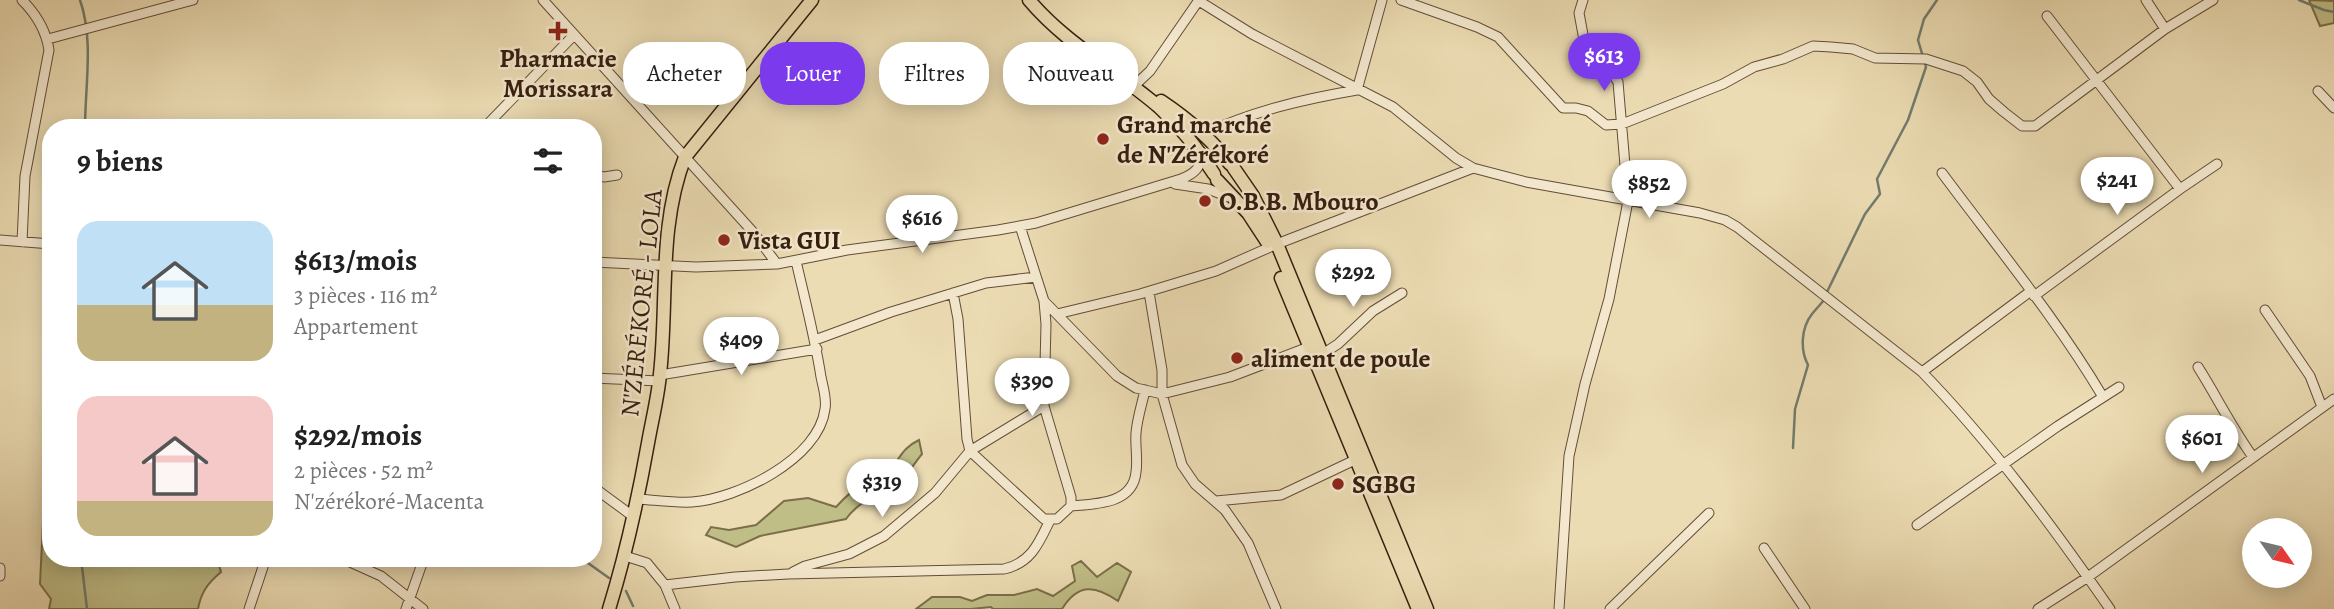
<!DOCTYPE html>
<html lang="fr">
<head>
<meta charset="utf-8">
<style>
  body { margin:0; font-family:Alegreya,serif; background:#f6f6f6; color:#222; height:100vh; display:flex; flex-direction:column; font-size:26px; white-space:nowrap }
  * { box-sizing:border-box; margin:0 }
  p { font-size:23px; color:#767676 }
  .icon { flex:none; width:38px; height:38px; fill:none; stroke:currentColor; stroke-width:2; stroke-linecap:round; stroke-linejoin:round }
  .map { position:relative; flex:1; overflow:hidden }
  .drawer { position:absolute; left:42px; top:119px; width:560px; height:448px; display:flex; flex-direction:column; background:#fff; border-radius:28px; box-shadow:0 4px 18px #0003 }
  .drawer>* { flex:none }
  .banner { position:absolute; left:623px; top:42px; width:665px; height:63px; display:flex; gap:14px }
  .needle { width:46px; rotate:124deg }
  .fabs { position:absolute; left:2242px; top:518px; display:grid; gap:14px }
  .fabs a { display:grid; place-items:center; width:70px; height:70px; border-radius:50%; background:#fff; box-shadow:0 4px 18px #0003; font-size:35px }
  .price { position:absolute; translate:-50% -60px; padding:0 16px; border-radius:24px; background:#fff; color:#222; font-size:23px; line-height:46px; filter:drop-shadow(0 2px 4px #0008) }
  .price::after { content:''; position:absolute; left:50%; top:42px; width:21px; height:16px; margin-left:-10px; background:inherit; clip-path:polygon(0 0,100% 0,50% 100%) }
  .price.selected { background:#7c3aed; color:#fff }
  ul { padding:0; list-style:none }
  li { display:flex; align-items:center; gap:21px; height:175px; padding:0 35px }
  li span { display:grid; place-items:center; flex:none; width:196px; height:140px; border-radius:21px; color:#555 }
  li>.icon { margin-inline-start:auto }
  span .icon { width:84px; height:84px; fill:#fffc; stroke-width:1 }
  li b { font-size:30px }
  h2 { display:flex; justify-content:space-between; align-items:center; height:84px; padding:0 35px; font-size:30px }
  .pill { padding:0 24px; border-radius:28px; background:#fff; box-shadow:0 4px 18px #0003; font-size:24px; line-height:63px }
  .pill.selected { background:#7c3aed; color:#fff }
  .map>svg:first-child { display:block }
  .green { fill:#c0be87; stroke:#7b6e4a; stroke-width:2 }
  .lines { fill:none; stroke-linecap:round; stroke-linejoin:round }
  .stream { stroke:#717c6d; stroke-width:2.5 }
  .minor-casing { stroke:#644d37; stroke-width:11 }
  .highway-casing { stroke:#361d0e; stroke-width:15 }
  .minor { stroke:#f3e8ce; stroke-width:9 }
  .highway { stroke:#ecdcb3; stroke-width:12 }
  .poi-dot { fill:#8f2418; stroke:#f3e8ce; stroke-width:2.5 }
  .labels { text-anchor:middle; stroke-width:5; stroke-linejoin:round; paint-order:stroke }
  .poi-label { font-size:26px; font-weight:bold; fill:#361d0e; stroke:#f3e8ce; text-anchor:start }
  .street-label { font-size:26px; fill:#361d0e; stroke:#f3e8ce }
</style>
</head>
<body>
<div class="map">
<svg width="2334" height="609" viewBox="0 0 2334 609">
  <rect width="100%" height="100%" fill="#ecdcb3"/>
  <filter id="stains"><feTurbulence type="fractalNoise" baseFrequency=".00286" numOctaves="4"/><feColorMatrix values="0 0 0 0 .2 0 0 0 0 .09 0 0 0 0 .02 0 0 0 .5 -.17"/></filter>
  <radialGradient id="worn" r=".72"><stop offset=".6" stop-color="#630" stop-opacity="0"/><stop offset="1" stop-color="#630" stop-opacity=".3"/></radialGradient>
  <!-- green -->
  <path class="green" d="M 2309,0 L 2334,1 L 2334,23 L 2320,26 Z
    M 51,358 L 51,558 L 183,558 L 218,562 L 221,572 C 208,583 201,592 198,609 L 49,609 L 51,599 L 40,584 Z
    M 919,440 L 922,454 C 916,461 911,470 904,476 C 886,492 860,499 846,519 L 760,536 L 736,547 L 706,535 L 711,527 L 729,530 L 756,525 L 784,501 L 808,498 L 836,507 C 845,497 853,489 865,483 C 872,479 879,480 885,475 C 900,461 900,449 919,440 Z
    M 1081,561 L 1097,577 L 1117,563 L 1131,572 L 1118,601 C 1095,585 1078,583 1062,609 L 993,609 L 991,607 L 971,609 L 916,609 L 932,597 L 960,597 L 972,601 L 987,595 L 1014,595 L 1037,589 L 1053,596 L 1075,581 L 1072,566 Z"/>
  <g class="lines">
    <!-- stream -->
    <path class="stream" d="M 80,0 C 94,40 85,86 85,128
      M 2299,0 L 2324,10 L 2334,12
      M 1826,294 L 1865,214 L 1880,194 L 1877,179 L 1908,120 L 1926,67 L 1918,40 L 1924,19 L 1937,0
      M 1793,448 L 1795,409 L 1808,365 C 1800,350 1801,328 1812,314 C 1816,309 1820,305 1824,300
      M 81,558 L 87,609
      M 581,558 L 609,578
      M 626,591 L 633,606"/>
    <defs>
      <path id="minor" d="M 22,0 C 36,14 46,30 49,50 L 25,176 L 22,242
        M 543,0 L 753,232 L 777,264
        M 1401,0 L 1477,27 L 1498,37 L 1563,108 L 1576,108 L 1588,111 L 1606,125 L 1622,124 L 1723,84 L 1754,67 L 1783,59 L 1813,46 L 1831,47 L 1853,49 L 1875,58 L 1926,59 L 1963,71 L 1977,82 L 1989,99 L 2004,112 L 2022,126 L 2035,126 L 2165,29 L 2213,0
        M 2146,0 L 2165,29
        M 1199,1 L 1252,34 L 1393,107 L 1456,158 L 1473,168 L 1526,182 L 1700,213 L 1725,220 L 1737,227 L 1922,372 C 1992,444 2053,527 2110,609
        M 2047,16 L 2180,189
        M 48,39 L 193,0
        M 1133,87 L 1150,71 L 1199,0
        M 2318,91 L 2334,108
        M 484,128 L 574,35
        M 1204,134 C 1253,111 1304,99 1357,90 L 1382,0
        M 1942,173 C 1997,247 2056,318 2103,397
        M 593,174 L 604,177 L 617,175
        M 1175,184 L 1208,189 L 1229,197
        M 0,240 L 51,244
        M 593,262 L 696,267 L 777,264 L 847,250 L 998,230 L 1036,223 L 1181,179 C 1194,174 1203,167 1200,153
        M 1149,292 L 1162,370 L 1162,394 L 1182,465 L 1195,484 L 1225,510 L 1248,543 L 1276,609
        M 953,293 L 958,319 L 967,439 L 970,451 L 1044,519 L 1057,519 L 1071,506 L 1071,497 L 1044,406 L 1046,324 L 1044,301 L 1020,226
        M 2034,296 L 2180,189 L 2217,164
        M 1044,301 L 1117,376 L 1136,388 L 1162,394 L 1230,377 L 1314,345
        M 2265,310 L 2310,376 L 2322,407
        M 1057,314 L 1140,294 L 1216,271 L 1277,244 L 1473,168
        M 815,340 L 891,312 L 986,283 L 1036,277
        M 1321,355 L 1338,344 L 1373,311 L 1402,293
        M 2198,367 C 2217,397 2232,428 2253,457
        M 1922,372 L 2031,291
        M 660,375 L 817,349
        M 593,378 L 659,381
        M 593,487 L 634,517
        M 638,499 C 655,500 674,503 692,502 C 737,499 819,459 825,409 C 827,399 823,387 821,377 C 815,338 805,300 796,261
        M 1216,501 L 1281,495 L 1359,458
        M 1071,506 C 1096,504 1133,504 1136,472 C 1138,459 1135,446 1136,433 C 1137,419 1142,404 1145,390
        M 1917,525 L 2058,426 L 2119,387
        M 1764,548 L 1805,609
        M 625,556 L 647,563 L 665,585 L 675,609
        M 341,558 L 381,576 L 423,609
        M 0,568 L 0,576
        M 793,572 L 805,566 L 849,554 L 884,536 L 935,493 L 970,451 L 1044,406
        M 665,585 L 735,577 L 788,574 L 1004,569 C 1031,563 1039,543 1050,520
        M 249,609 L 266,558
        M 406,609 L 424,558
        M 1559,609 L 1569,456 L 1585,384 L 1609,299 L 1628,201 L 1618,82 L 1603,58 L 1584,40 L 1579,13 L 1583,0
        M 1610,609 L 1709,513
        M 2038,609 L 2088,577 L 2334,399"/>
      <path id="highway" d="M 1029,0 C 1066,44 1116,70 1159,107 C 1181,127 1198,149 1214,174
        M 1161,101 C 1188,119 1211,138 1230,164
        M 1233,167 L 1253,196 L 1277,244 L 1427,609
        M 1217,180 L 1248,213 L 1267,242
        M 1281,278 L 1418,609
        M 609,609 C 626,554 638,499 648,443 C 652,420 658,397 660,374 C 668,303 658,226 685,157 L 812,0"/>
    </defs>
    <!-- minor casing -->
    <use href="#minor" class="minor-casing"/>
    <!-- highway casing -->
    <use href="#highway" class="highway-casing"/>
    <!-- minor -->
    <use href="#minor" class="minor"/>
    <!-- highway -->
    <use href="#highway" class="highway"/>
  </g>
  <!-- markers -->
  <g class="poi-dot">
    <path d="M554.5 20.5h7v7h7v7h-7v7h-7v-7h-7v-7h7z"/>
    <circle cx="1103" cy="139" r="7"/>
    <circle cx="1205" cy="201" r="7"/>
    <circle cx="724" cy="240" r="7"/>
    <circle cx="1237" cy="358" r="7"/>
    <circle cx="1338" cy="484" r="7"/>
  </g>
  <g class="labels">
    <!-- poi labels -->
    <g class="poi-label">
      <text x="558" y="67" text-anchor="middle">Pharmacie<tspan x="558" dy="30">Morissara</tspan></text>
      <text x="1117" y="133">Grand marché<tspan x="1117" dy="30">de N'Zérékoré</tspan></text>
      <text x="1219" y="210">O.B.B. Mbouro</text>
      <text x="738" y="249">Vista GUI</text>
      <text x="1251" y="367">aliment de poule</text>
      <text x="1352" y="493">SGBG</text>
    </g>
    <!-- street labels -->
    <g class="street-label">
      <text transform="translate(641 303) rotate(-84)" y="9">N'ZÉRÉKORÉ - LOLA</text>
    </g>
  </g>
  <rect width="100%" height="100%" filter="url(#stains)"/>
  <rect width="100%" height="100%" fill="url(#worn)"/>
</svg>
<div class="fabs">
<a><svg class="needle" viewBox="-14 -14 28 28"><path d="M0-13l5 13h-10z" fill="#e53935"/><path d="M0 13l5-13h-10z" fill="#767676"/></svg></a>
</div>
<b class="price selected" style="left:1604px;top:93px">$613</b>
<b class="price" style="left:2117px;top:217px">$241</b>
<b class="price" style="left:1649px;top:220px">$852</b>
<b class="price" style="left:922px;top:255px">$616</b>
<b class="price" style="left:1353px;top:309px">$292</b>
<b class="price" style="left:741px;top:377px">$409</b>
<b class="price" style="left:1032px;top:418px">$390</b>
<b class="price" style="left:2202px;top:475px">$601</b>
<b class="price" style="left:882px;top:519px">$319</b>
<div class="banner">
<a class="pill">Acheter</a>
<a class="pill selected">Louer</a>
<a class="pill">Filtres</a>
<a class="pill">Nouveau</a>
</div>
<section class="drawer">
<h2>9 biens<svg class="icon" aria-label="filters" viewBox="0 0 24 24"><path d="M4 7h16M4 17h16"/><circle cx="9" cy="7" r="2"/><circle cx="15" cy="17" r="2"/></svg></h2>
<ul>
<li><span style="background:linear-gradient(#bfe0f5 60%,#c2b280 0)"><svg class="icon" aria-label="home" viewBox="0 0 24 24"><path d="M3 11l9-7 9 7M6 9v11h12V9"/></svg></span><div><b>$613/mois</b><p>3 pièces · 116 m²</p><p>Appartement</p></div></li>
<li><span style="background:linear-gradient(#f6c9c9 75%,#c2b280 0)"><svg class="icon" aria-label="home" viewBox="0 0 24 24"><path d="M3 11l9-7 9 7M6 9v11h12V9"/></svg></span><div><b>$292/mois</b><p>2 pièces · 52 m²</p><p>N'zérékoré-Macenta</p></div></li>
</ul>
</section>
</div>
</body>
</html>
